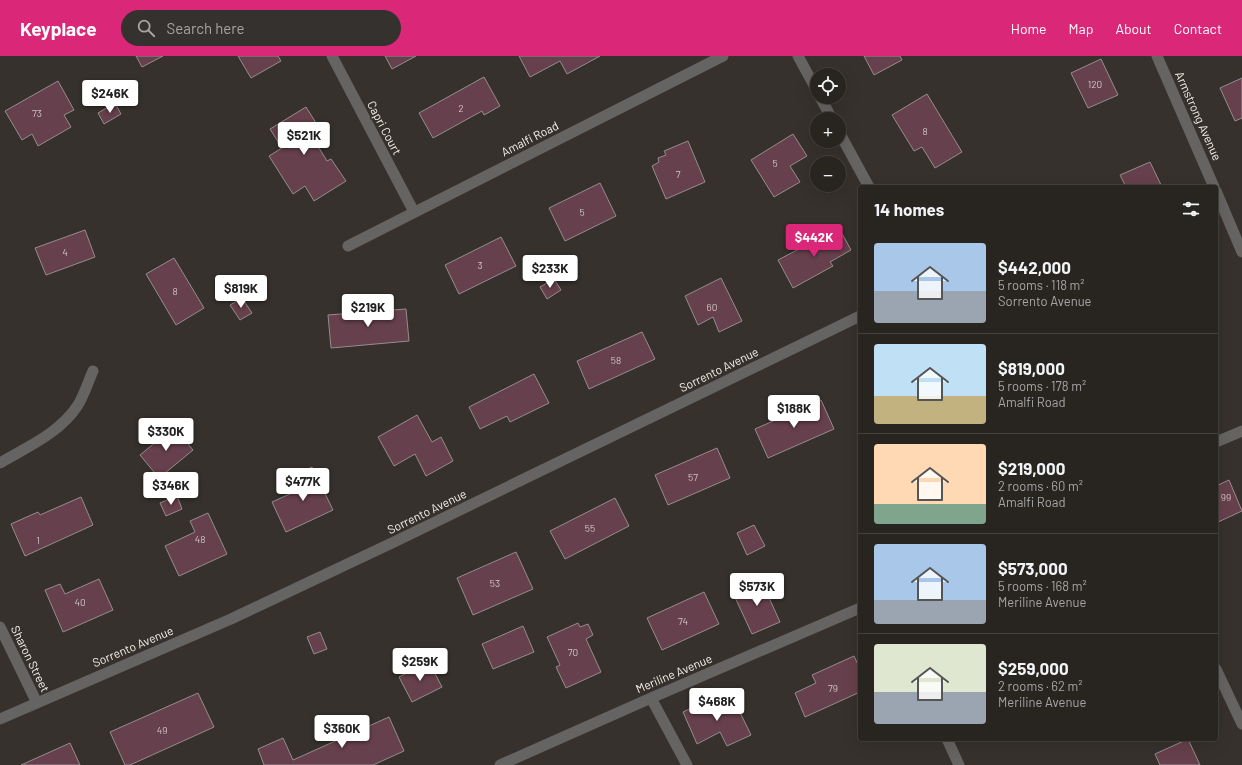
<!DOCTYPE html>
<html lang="en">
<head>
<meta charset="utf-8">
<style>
  body { margin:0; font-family:Barlow,sans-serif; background:#34312e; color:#f1f3f6; height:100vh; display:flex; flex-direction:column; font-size:15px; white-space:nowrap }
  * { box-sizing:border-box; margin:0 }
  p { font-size:13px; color:#a5a5a5 }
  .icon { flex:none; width:22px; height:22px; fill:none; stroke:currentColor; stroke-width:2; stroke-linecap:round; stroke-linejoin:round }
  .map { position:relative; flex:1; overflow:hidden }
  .sheet { position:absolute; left:858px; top:129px; width:360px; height:556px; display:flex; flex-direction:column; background:#282521; border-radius:4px; box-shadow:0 4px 16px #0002,0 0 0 1px #44423f }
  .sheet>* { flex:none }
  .fabs { position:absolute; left:810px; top:12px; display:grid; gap:8px }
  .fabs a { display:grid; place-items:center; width:36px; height:36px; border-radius:50%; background:#282521; box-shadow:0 4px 16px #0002,0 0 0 1px #44423f; font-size:20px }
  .price { position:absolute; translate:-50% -34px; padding:0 9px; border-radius:4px; background:#fff; color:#222; font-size:13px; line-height:26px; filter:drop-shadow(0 1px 2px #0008) }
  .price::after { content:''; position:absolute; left:50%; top:24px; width:12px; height:9px; margin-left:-6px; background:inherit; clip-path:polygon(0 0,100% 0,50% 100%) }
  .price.selected { background:#db2777; color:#fff }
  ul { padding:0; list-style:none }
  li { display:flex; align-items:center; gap:12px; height:100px; padding:0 16px }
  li+li { border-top:1px solid #44423f }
  li span { display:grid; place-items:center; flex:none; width:112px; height:80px; border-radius:4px; color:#555 }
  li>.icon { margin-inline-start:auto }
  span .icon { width:48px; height:48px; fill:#fffc; stroke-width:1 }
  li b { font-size:17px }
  h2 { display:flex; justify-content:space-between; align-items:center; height:48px; padding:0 16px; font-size:17px }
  header { display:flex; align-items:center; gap:24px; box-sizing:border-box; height:56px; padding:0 20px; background:#db2777; color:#fff }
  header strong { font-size:19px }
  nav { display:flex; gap:22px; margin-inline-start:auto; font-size:14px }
  .search { width:280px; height:36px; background:#34312e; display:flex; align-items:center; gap:10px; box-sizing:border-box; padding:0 14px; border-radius:22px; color:#a5a5a5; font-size:15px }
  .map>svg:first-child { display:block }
  .building { fill:#66404c; stroke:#958d8f }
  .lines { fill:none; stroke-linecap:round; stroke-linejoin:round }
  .minor { stroke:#666363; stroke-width:11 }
  .labels { text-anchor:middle; stroke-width:3.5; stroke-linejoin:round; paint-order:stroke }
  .number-label { font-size:10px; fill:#d0c4c5 }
  .street-label { font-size:12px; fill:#f3f0ed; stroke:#36312c }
</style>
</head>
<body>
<header>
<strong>Keyplace</strong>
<div class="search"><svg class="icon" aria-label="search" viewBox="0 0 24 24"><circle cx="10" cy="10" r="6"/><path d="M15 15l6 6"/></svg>Search here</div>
<nav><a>Home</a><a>Map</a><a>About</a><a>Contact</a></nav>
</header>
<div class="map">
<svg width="1242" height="709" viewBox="0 0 1242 709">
  <rect width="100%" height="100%" fill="#36312c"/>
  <!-- building -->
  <path class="building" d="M 136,0 L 163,0 L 142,11 Z
    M 238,0 L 278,0 L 281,5 L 251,22 Z
    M 385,0 L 416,0 L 392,13 Z
    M 519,0 L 600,0 L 567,18 L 560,5 L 530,21 Z
    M 864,0 L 900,0 L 902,4 L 874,19 Z
    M 1101,3 L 1118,39 L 1088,52 L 1071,17 Z
    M 484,21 L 500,50 L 484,59 L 482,55 L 433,82 L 419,57 Z
    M 1242,22 L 1242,62 L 1235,65 L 1220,32 Z
    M 58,25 L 74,54 L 64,59 L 71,71 L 38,90 L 32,78 L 22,84 L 5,55 Z
    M 927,38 L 962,96 L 935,112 L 922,91 L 914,95 L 892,59 Z
    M 115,47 L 121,58 L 104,68 L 98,57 Z
    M 306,51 L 328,86 L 319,92 L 327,105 L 331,103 L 346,125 L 314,145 L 305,130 L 293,138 L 269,100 L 282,92 L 270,73 Z
    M 793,78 L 807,100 L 790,110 L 800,126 L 774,141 L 751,104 Z
    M 688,85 L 705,126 L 666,143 L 652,110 L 659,106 L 658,102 L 666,99 L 664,95 Z
    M 1150,106 L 1162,131 L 1126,131 L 1120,119 Z
    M 600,127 L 616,160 L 565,185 L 549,152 Z
    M 839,172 L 851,194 L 830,206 L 833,210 L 793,232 L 778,204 Z
    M 85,174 L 95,201 L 46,219 L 35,192 Z
    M 501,181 L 516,210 L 459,238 L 445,209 Z
    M 174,202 L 204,252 L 176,269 L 146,218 Z
    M 721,222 L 742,265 L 719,276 L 713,261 L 698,269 L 685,240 Z
    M 554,223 L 561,234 L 547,243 L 540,231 Z
    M 242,242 L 252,257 L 240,264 L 230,249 Z
    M 406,253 L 409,285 L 331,292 L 328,259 Z
    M 642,276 L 655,303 L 589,333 L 577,305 Z
    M 534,318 L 549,347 L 510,366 L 507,360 L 480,373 L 469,351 Z
    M 821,344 L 834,373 L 768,402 L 755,373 Z
    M 417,359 L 432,386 L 441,381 L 453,405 L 426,420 L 415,398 L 394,410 L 378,381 Z
    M 174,371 L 193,394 L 159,422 L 140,399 Z
    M 717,392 L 730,422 L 668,449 L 655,419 Z
    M 312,411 L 333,454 L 286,476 L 272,446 L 303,432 L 297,418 Z
    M 1229,424 L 1242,455 L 1216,467 L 1216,430 Z
    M 177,440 L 182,453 L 166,460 L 160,447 Z
    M 81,441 L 93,469 L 25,500 L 11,468 L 38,456 L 40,459 Z
    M 615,442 L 629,470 L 565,503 L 550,475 Z
    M 208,457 L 227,498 L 179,520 L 165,490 L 195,476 L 190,465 Z
    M 754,469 L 765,490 L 747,499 L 737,477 Z
    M 516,496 L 533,533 L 473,559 L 457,522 Z
    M 99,523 L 113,554 L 63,576 L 45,534 L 60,528 L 65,538 Z
    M 761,524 L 780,566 L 752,578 L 733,537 Z
    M 704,536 L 719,568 L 662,594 L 647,562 Z
    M 578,567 L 580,571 L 588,568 L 593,579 L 586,583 L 601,616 L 566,632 L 556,611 L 560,609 L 547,581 Z
    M 523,570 L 534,596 L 493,613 L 482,588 Z
    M 320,576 L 327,593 L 314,598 L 307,581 Z
    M 854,600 L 860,613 L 860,636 L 805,661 L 795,637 L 816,627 L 812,619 Z
    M 429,606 L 442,631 L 412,646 L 399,621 Z
    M 198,637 L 214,671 L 130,709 L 125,709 L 110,676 Z
    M 714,641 L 719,651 L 734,644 L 751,679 L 727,690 L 720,676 L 697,688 L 683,656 Z
    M 389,661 L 404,695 L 373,709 L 264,709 L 258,693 L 283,682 L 293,704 Z
    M 1188,683 L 1200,709 L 1160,709 L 1155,698 Z
    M 70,687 L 80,709 L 21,709 Z"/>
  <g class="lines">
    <!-- minor -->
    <path class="minor" d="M 332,0 L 414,156
      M 798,0 L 817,35
      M 1157,0 L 1214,131
      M 820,41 L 832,63
      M 839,76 L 869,131
      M 1216,135 L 1242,196
      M 348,190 L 723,0
      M 1216,386 L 1242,375
      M 0,407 C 27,391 60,377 78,349 C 84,339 88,326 93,315
      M 0,571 L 37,647
      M 1216,613 L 1242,668
      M 651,642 L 687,709
      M 0,663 L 231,563 L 394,486 L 860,260
      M 947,683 L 959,709
      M 500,709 L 651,642 L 860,552"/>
  </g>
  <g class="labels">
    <!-- number labels -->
    <g class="number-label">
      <text x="1095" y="32">120</text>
      <text x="461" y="56">2</text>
      <text x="37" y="61">73</text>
      <text x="925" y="79">8</text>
      <text x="775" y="111">5</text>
      <text x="678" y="122">7</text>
      <text x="582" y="160">5</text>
      <text x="65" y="200">4</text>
      <text x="480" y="213">3</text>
      <text x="175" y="239">8</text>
      <text x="712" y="255">60</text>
      <text x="616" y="308">58</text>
      <text x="693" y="425">57</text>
      <text x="1226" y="445">99</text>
      <text x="590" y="476">55</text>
      <text x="200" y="487">48</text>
      <text x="38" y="488">1</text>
      <text x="495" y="531">53</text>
      <text x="80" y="550">40</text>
      <text x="683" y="569">74</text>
      <text x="573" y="600">70</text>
      <text x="833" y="636">79</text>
      <text x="162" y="678">49</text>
    </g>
    <!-- street labels -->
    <g class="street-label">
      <text transform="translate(1198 60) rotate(66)" y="4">Armstrong Avenue</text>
      <text transform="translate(384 72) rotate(62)" y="4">Capri Court</text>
      <text transform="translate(530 83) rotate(-27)" y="4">Amalfi Road</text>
      <text transform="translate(719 314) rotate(-26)" y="4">Sorrento Avenue</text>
      <text transform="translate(427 456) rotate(-26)" y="4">Sorrento Avenue</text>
      <text transform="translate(133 591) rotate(-23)" y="4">Sorrento Avenue</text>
      <text transform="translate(30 603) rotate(64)" y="4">Sharon Street</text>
      <text transform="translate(674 618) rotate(-23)" y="4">Meriline Avenue</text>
    </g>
  </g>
</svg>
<div class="fabs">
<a><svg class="icon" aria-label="locate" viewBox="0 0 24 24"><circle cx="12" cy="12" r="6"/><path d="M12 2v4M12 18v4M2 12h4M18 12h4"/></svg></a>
<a>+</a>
<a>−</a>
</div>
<b class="price" style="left:110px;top:58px">$246K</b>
<b class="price" style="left:304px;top:100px">$521K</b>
<b class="price selected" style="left:814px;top:202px">$442K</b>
<b class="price" style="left:550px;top:233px">$233K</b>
<b class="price" style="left:241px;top:253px">$819K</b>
<b class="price" style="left:368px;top:272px">$219K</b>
<b class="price" style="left:794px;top:373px">$188K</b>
<b class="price" style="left:166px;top:396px">$330K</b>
<b class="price" style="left:303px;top:446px">$477K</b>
<b class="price" style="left:171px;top:450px">$346K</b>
<b class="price" style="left:757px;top:551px">$573K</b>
<b class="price" style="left:420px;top:626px">$259K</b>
<b class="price" style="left:717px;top:666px">$468K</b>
<b class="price" style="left:342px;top:693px">$360K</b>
<section class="sheet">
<h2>14 homes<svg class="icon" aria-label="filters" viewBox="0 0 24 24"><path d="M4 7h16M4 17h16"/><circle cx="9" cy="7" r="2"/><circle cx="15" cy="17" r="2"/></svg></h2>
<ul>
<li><span style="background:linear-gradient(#a9c7e8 60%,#9aa5b1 0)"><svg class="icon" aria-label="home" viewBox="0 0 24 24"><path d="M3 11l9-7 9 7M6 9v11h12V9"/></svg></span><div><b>$442,000</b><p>5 rooms · 118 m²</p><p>Sorrento Avenue</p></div></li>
<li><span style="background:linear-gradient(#bfe0f5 65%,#c2b280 0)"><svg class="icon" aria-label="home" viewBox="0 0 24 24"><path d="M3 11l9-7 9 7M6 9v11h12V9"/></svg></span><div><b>$819,000</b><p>5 rooms · 178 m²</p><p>Amalfi Road</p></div></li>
<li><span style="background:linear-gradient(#ffd9b3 75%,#7fa58c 0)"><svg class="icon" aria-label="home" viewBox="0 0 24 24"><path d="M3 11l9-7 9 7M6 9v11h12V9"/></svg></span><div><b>$219,000</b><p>2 rooms · 60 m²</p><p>Amalfi Road</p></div></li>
<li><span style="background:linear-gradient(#a9c7e8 70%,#9aa5b1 0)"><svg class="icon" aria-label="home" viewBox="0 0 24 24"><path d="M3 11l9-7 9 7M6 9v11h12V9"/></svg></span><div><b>$573,000</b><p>5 rooms · 168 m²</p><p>Meriline Avenue</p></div></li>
<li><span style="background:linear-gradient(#dfe7d0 60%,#9aa5b1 0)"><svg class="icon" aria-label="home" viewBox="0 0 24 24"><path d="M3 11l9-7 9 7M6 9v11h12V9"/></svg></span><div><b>$259,000</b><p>2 rooms · 62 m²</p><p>Meriline Avenue</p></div></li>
</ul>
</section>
</div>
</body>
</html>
